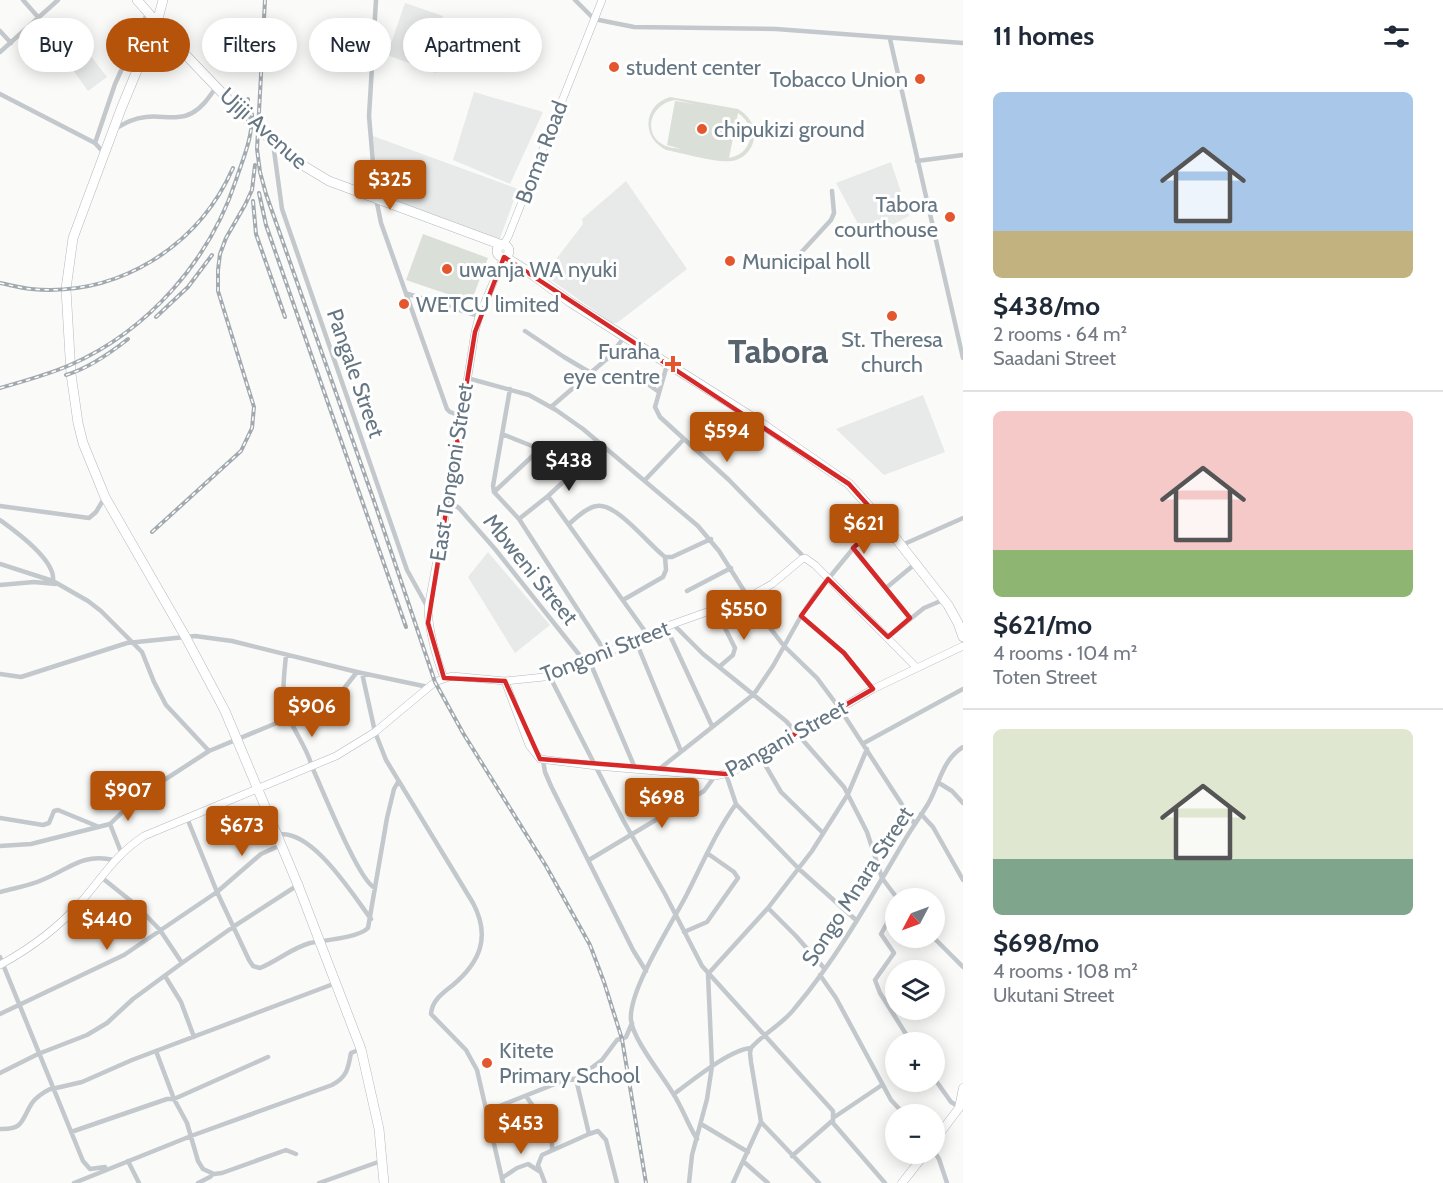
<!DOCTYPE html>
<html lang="en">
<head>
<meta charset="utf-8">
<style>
  body { margin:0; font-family:Cabin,sans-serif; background:#f6f6f7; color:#1f2937; height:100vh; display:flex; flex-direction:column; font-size:22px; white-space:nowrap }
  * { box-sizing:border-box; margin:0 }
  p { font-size:20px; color:#747a83 }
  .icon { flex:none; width:33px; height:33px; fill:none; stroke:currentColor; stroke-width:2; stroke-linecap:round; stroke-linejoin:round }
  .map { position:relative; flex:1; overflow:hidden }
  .sheet { display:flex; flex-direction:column; background:#fff; width:480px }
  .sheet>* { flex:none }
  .hud { position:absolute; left:18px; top:18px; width:570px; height:54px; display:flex; gap:12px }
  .needle { width:39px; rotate:229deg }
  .controls { position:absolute; left:885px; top:888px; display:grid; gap:12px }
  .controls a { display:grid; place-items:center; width:60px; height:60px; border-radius:50%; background:#fff; box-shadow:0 3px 15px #0003; font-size:30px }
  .price { position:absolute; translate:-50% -51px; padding:0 14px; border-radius:6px; background:#b45309; color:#fff; font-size:20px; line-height:39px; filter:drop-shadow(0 2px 3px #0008) }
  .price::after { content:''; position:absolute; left:50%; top:36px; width:18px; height:14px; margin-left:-9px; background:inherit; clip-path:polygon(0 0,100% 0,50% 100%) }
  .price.current { background:#222; color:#fff }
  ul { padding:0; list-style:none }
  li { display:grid; align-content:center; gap:12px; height:318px; padding:0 30px }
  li+li { border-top:2px solid #e0e1e3 }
  li span { display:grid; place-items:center; height:186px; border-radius:9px; color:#555 }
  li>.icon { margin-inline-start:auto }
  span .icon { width:108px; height:108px; fill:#fffc; stroke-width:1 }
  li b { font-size:26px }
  h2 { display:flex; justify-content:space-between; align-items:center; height:72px; padding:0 30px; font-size:26px }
  .chip { padding:0 21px; border-radius:27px; background:#fff; box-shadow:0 3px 15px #0003; font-size:21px; line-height:54px }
  .chip.current { background:#b45309; color:#fff }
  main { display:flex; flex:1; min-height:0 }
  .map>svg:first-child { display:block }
  .built { fill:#e8e9e9 }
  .green { fill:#dadfd7; fill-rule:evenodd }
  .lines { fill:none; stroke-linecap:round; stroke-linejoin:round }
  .secondary-casing { stroke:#b3babf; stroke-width:8 }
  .primary-casing { stroke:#b5babe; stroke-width:9 }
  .highway-casing { stroke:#b4b9bd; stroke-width:10 }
  .street { stroke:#c3c8cc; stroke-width:4.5 }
  .secondary { stroke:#fff; stroke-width:7 }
  .primary { stroke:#fff; stroke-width:8 }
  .highway { stroke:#fff; stroke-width:9 }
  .rail-casing { stroke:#a2aab0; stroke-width:4 }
  .rail { stroke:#fff; stroke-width:1.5; stroke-dasharray:4.5; stroke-linecap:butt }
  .marked { fill:none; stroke:#d62828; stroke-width:4.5; stroke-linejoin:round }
  .poi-dot { fill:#e4572e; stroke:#fff; stroke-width:2 }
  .labels { text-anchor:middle; stroke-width:6; stroke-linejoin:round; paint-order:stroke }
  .poi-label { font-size:22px; fill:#657683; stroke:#fff; text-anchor:start }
  .street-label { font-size:22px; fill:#657683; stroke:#fff }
  .town-label { font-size:34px; font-weight:bold; fill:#57646e; stroke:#fff }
</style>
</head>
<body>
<main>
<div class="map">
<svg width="963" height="1183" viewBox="0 0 963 1183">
  <rect width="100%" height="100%" fill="#fafaf8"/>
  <!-- built -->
  <path class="built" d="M 405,3 L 443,16 L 442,20 L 453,24 L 436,73 L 387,55 Z
    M 77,38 L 107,77 L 88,91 L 59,51 Z
    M 474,92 L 543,112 L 510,184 L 453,160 Z
    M 373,136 L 518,189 L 499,241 L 379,197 Z
    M 891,162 L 909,216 L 866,239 L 836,183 Z
    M 626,181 L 687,269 L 617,323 L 612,323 L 544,275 L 583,224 L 582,219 Z
    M 923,395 L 945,452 L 884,475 L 836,429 Z
    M 488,552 L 550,625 L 515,653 L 468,577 Z"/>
  <!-- green -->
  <path class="green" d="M 670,97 L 738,109 C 748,115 755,124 754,136 C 754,148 744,160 731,161 C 717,163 682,153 666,150 C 641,138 643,105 670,97 ZM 676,100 L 694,104 L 675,101 L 667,145 L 681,149 C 675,148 668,148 662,144 C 641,131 653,102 676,100 ZM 738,113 C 758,126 753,154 729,158 Z
    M 423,234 L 488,258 L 471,302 L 406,280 Z"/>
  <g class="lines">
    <defs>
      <path id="secondary" d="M 503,245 L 508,237 L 602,0
        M 444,678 C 435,654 429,633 428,608 L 448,501 L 475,332 L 479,316 L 504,257
        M 505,681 L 529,745 L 540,759 L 597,766 L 715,776 L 732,772 L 740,768 L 873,689 L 963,646
        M 0,965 C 29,949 58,928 80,903 C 102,878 115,855 144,836 L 336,756 L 375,732 L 435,682 L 452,676 L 505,681 L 544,677 L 585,662 L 673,624 L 749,597 L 772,584 L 802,559 L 805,558 L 815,565 L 917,668"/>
      <path id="primary" d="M 934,1141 L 959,1108 L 963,1088
        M 902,1183 L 925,1154"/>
      <path id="highway" d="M 137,0 L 181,50 L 248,120 L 294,160 L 329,181 L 502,245
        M 163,0 L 157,22 L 121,109 L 73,238 L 66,289 L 71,374 L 78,423 L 83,443 L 105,497 L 185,636 L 225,711 L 298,885 L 361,1049 L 379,1129 L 384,1183
        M497 251a6 6 0 1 1 12 0a6 6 0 1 1-12 0Z
        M 505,257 L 526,270 L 570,302 L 755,419 L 849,484 L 883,522 L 948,605 L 958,623 L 963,637"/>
    </defs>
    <!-- secondary casing -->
    <use href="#secondary" class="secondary-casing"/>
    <!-- primary casing -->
    <use href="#primary" class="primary-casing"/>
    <!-- highway casing -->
    <use href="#highway" class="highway-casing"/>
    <!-- street -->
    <path class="street" d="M 23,0 L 38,17
      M 376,0 L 369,116 L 376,198 L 381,223 L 447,409 L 450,412 L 461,416
      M 575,0 L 594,19 L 634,27 L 776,29 L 963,43
      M 0,31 L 11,43
      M 890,39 L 963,358
      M 0,52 L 58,0
      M 0,94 L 95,143 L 104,153
      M 115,129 C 125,123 134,118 146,117 C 161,115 178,121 192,113 C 203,107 210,96 217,86
      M 95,143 L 115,84 L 148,12
      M 273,143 L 282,209 L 407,570 L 428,608
      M 917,161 L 963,155
      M 789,267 L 797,257 L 831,220 L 834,213 L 832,191
      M 408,294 L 479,316
      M 525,331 L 564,357 L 591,373
      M 667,365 L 655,407 L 660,417 L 729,480 L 805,558
      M 632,373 L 659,392
      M 467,378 L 529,395 L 556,410 L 583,429 L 698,526 L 719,551 L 748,597
      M 510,389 L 493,486 L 494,492 L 519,519 L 606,653
      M 551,407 L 609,357 L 625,336
      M 645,480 L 684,439
      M 494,492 L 539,450 L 537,448 L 502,434
      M 548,496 L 647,634
      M 448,501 L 459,508 L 495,549 L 585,662
      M 0,506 L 89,518 L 96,512 L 105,497
      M 519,519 L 548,496 L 603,445
      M 0,520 C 15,531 56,560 53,581
      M 569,524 C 576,518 587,507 597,506 C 617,503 649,545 665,557 L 672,557 L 711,539
      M 902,545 L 963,518
      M 854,549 L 910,618
      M 0,564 L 53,581 L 88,601 L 101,611 L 142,652 L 154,682 L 166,705 L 209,751
      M 0,585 L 34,582 L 56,584
      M 886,588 L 915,564
      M 687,591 L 731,568
      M 747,598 L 784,646 L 817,678 L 840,709 L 914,823
      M 623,600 L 663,577 L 666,570 L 665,557
      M 715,608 L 735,648 L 733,655 L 719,667
      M 801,616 L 844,653 L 873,689
      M 673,624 L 703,654 L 786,721 L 844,787 L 867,832 L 882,878 L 897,898
      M 666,627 L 712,726
      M 888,637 L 924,608 L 943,600
      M 635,639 L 681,751
      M 286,655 C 284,678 280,699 290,720 C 297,736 308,750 312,767 C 322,788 359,882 375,888
      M 589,660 L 635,768
      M 362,673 L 375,732 L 386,760 L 473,903 C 491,937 480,962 453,985 C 443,993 432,1000 431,1014 L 466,1050 L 477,1070 L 503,1183
      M 0,674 L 21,677 L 127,643 L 195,636 L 232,641 L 357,672 L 428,687
      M 549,675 L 623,820 L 665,894 L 702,966 L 833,1111 L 833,1123 L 885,1183
      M 864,743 L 963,689
      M 760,756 L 781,792 L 822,832
      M 543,760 L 545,772 L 551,786 L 633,950 L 646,971
      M 658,770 L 754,694 L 773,666 L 801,616 L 815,595 L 856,545 L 887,519
      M 726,774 L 736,804 L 799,869 L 856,920
      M 939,783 L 952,791 L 963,803
      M 921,814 L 933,827 L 963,880
      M 0,818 L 43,825 L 49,823 L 54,811 L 58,810 L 99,827
      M 187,818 L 217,892 L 249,960 L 253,966 L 260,968 C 277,961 292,948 310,943 C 325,940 358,938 368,928 L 387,818 L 394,789 L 398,782
      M 110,824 L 121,852
      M 277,835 C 311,827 353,895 371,919
      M 0,846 L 31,844 L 110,824 L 138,797 L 209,751 L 296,715 L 312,705 L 326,702 L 342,691 L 357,672
      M 589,860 L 704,791 L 715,776
      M 101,877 L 136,905 L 160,930 L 182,963
      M 0,892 C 14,888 29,886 42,880 C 70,869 81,853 114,860
      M 896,907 L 881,934 L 894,953 L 875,980 L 880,993 L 911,1042
      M 768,908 L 796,936 L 824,968
      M 684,932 L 707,922 L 738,878 L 734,872 L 707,853
      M 934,938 L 963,967
      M 0,957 L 83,1161 L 90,1169 L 105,1167
      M 820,975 L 836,998 L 891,1100 L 904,1114
      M 165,976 L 181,1002 L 194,1037
      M 0,1014 L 124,955 L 217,892 L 261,854 L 281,845
      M 156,1051 L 174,1099 L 187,1123 L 198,1161 L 203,1169 L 214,1174 L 222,1173 L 286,1150 L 296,1154
      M 0,1073 L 38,1054 L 87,1035 L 107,1023 L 133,999 L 182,963 L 233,927 L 298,885
      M 934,1078 L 951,1102 L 963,1109
      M 576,1079 L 589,1134
      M 52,1089 L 82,1082 L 132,1060 L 336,983
      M 674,1094 C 693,1080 729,1050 751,1048
      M 526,1096 C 536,1111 554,1131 552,1150
      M 487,1111 L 560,1082 L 578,1078 L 602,1060 L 617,1040 L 626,1037 L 632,1023
      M 833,1118 L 882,1085
      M 761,1122 L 819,1183
      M 701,1124 L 748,1152
      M 0,1129 C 24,1130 21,1120 32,1103 C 37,1096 44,1092 52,1088
      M 71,1132 L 167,1099 L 174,1099 L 268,1057
      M 697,1139 C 688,1125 683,1109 674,1095 C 663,1076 633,1040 631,1020 C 628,991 672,923 686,896 C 702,865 715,833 736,804
      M 934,1151 L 939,1159 L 947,1183
      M 792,1156 L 832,1121
      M 128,1161 L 139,1183
      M 744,1162 L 768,1183
      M 502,1178 L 517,1168 L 528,1164 L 539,1171
      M 74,1183 L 191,1136 L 332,1085 C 347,1077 348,1069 351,1053 L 361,1049
      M 198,1183 L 210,1177 L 213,1174
      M 319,1183 L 381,1161
      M 545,1183 L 538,1165 L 542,1155 L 589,1134 L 598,1131 L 606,1140 L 617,1183
      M 689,1183 L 692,1155 L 707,1099 L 712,1066 L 708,974 L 768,908 L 812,851 L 848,794 L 867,749
      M 733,1183 L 761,1122 L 751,1062 L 750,1053 L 751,1048 C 764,1033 783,1024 795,1008 C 837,958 870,899 903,843 C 911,829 920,817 928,804 C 940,783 942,760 963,747"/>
    <!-- secondary -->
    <use href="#secondary" class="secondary"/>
    <!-- primary -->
    <use href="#primary" class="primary"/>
    <!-- highway -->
    <use href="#highway" class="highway"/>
    <defs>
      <path id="rail" d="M 265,0 L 257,149 L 260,172 L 266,194 L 374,501 L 435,682 L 463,733 L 546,866 L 590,945 L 604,982 L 622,1039 L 646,1183
        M 248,123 L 248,99
        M 259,193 L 266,225 L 406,627
        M 253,201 L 256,234 L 285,317
        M 0,283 C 10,285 21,288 31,289 C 118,297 198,247 233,168
        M 156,317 L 188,287 L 212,255
        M 66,375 C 89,368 109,354 128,339
        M 0,388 C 24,381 47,375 70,365 C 148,331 210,260 236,180 C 243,159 253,136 252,114
        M 152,532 L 241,451 L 252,428 L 254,407 L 218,291 L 218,270 L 220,254 L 226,238 L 245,205 L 252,190 L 255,165"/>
    </defs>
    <!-- rail casing -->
    <use href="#rail" class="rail-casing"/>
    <!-- rail -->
    <use href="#rail" class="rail"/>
  </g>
  <!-- marked area -->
  <path class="marked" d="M 504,257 L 849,484 L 883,522 L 853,548 L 910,618 L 888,637 L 828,579 L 801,616 L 844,653 L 873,689 L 726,774 L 540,759 L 505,681 L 444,678 L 428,623 L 475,332 Z"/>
  <!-- markers -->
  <g class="poi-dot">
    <circle cx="614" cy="67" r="6"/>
    <circle cx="920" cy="79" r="6"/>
    <circle cx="702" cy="129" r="6"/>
    <circle cx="950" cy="217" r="6"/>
    <circle cx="730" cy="261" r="6"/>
    <circle cx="447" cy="269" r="6"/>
    <circle cx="404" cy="304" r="6"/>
    <circle cx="892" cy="316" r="6"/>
    <path d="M670 355h6v6h6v6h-6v6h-6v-6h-6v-6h6z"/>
    <circle cx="487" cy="1063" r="6"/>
  </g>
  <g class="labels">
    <!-- poi labels -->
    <g class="poi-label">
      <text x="626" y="75">student center</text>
      <text x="908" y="87" text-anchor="end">Tobacco Union</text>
      <text x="714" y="137">chipukizi ground</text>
      <text x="938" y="212" text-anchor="end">Tabora<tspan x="938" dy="25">courthouse</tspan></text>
      <text x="742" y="269">Municipal holl</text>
      <text x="459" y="277">uwanja WA nyuki</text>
      <text x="416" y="312">WETCU limited</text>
      <text x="892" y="347" text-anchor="middle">St. Theresa<tspan x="892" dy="25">church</tspan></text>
      <text x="660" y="359" text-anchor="end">Furaha<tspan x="660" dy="25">eye centre</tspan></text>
      <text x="499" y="1058">Kitete<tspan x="499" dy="25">Primary School</tspan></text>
    </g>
    <!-- street labels -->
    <g class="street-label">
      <text transform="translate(264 128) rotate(42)" y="8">Ujiji Avenue</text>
      <text transform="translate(541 152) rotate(-69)" y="8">Boma Road</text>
      <text transform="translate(356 373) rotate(71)" y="8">Pangale Street</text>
      <text transform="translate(451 472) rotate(-81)" y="8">East Tongoni Street</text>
      <text transform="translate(531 569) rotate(51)" y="8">Mbweni Street</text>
      <text transform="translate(605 651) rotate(-21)" y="8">Tongoni Street</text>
      <text transform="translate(786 738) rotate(-29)" y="8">Pangani Street</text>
      <text transform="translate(857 886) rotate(-57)" y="8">Songo Mnara Street</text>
    </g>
    <!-- town labels -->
    <g class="town-label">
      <text x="778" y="363">Tabora</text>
    </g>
  </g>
</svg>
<div class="controls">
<a><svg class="needle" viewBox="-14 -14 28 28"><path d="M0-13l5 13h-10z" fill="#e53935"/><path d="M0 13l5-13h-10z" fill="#747a83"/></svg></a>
<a><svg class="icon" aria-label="layers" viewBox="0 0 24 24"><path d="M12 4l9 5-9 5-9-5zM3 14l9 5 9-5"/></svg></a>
<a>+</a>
<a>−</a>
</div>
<b class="price" style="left:390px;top:211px">$325</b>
<b class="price" style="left:727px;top:463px">$594</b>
<b class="price current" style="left:569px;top:492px">$438</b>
<b class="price" style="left:864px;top:555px">$621</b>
<b class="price" style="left:744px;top:641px">$550</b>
<b class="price" style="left:312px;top:738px">$906</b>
<b class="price" style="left:128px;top:822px">$907</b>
<b class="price" style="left:662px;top:829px">$698</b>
<b class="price" style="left:242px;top:857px">$673</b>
<b class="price" style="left:107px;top:951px">$440</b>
<b class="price" style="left:521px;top:1155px">$453</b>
<div class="hud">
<a class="chip">Buy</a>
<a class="chip current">Rent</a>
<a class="chip">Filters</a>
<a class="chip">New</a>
<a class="chip">Apartment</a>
</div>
</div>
<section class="sheet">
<h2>11 homes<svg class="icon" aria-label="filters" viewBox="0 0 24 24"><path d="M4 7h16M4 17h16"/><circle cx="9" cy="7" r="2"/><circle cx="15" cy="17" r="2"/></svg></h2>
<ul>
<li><span style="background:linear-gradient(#a9c7e8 75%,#c2b280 0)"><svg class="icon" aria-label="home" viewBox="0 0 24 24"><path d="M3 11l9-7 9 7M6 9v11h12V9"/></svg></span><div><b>$438/mo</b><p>2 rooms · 64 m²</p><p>Saadani Street</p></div></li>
<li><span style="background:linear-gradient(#f6c9c9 75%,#8fb573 0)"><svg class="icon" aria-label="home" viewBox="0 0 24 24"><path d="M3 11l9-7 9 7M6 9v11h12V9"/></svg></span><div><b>$621/mo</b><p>4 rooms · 104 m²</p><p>Toten Street</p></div></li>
<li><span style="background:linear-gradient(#dfe7d0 70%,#7fa58c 0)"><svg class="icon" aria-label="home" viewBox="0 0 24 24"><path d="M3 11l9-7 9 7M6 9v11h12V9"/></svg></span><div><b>$698/mo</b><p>4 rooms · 108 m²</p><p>Ukutani Street</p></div></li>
</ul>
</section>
</main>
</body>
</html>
